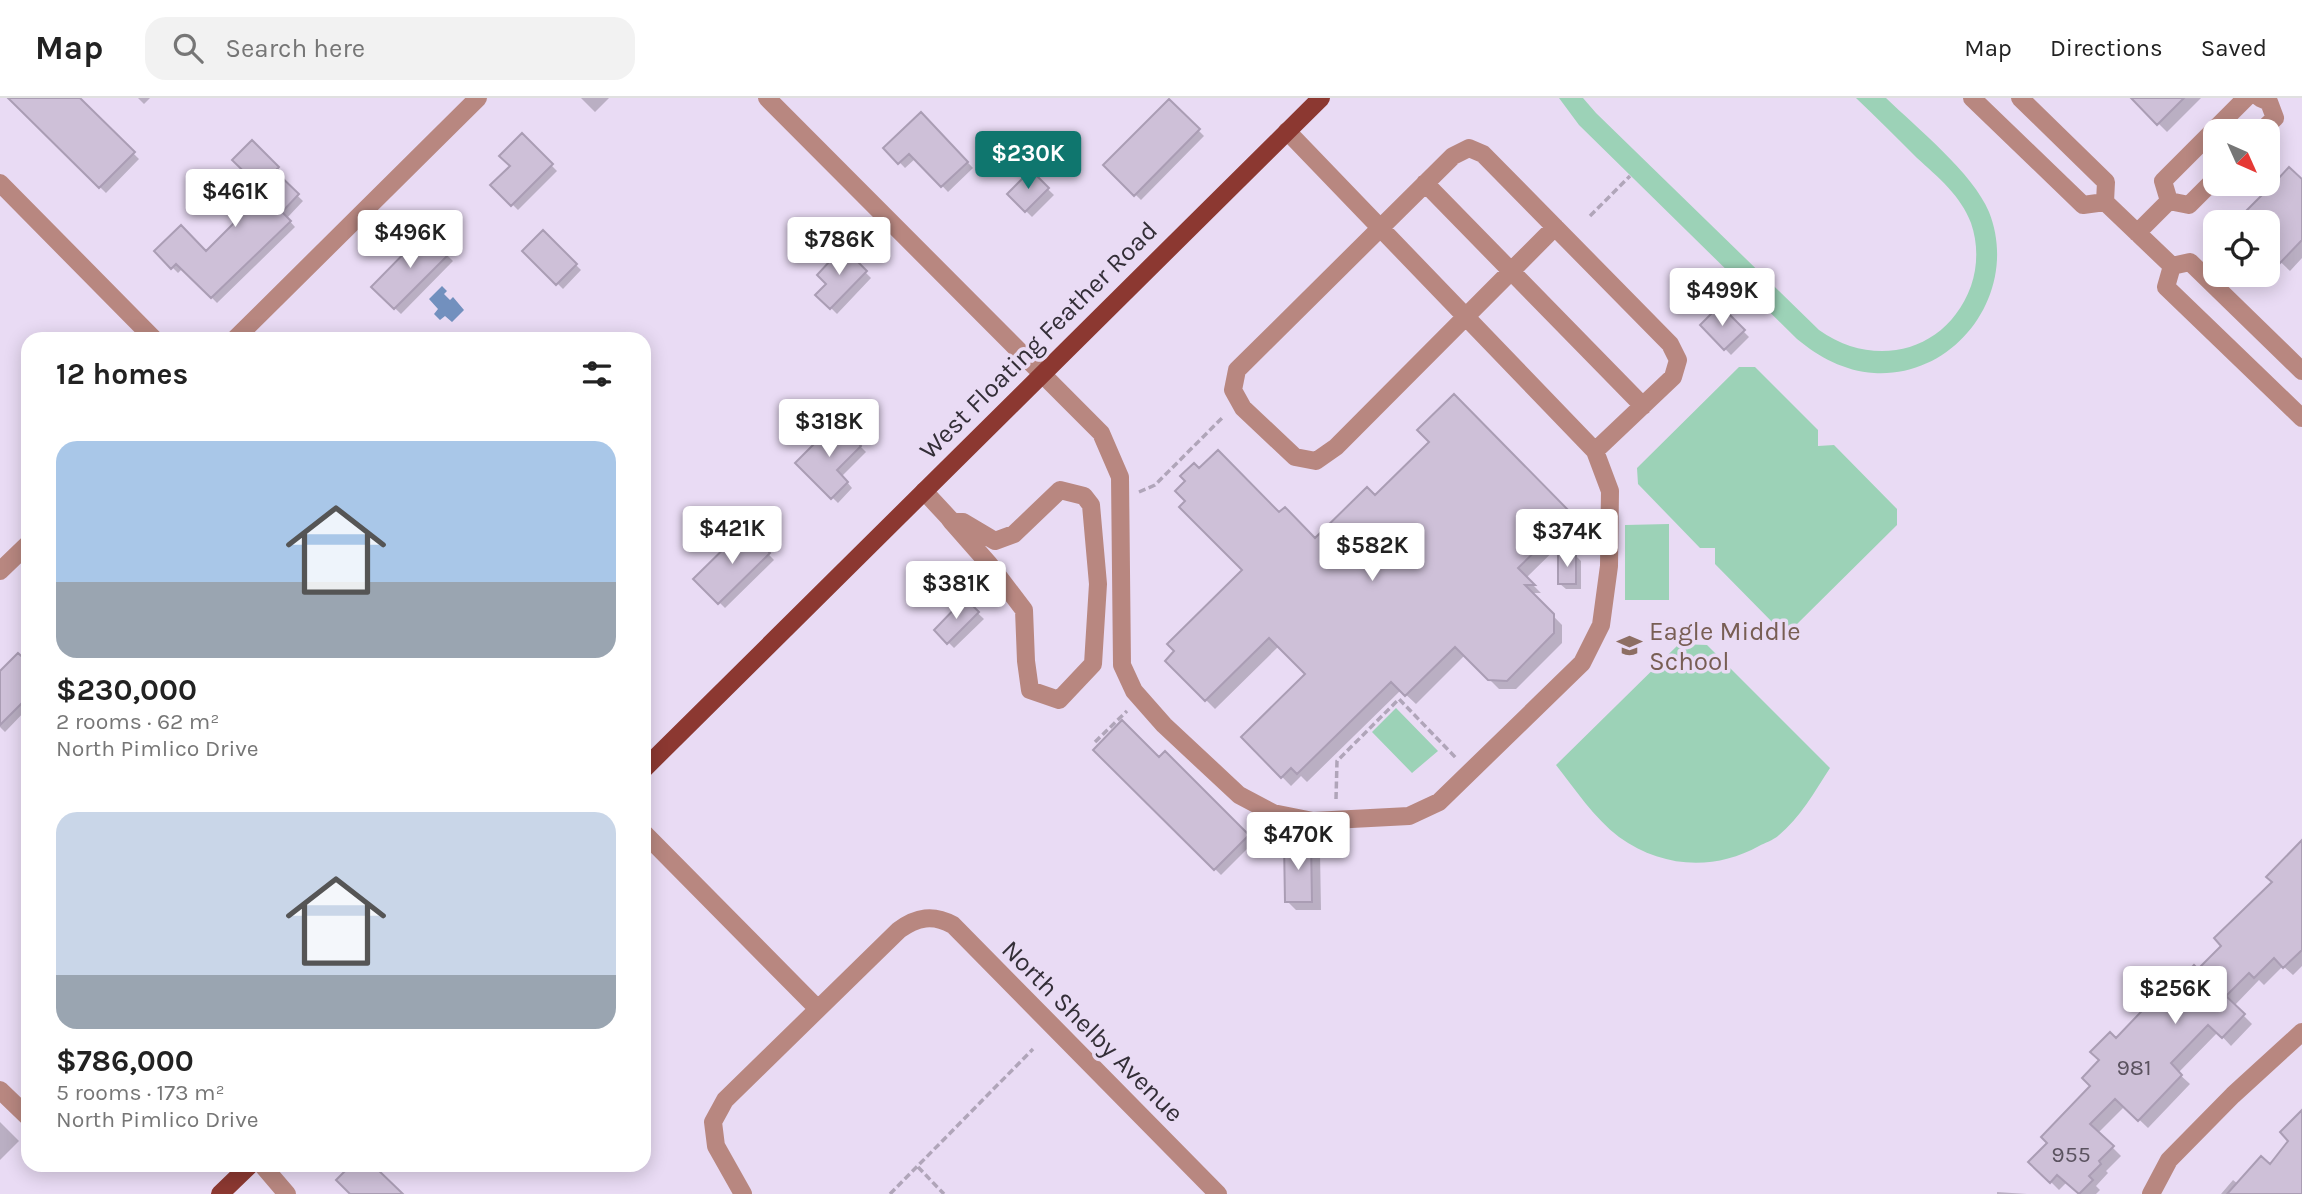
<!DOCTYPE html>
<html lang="en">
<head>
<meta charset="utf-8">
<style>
  body { margin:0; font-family:Karla,sans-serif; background:#f2f2f2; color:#222; height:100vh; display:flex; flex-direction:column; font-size:26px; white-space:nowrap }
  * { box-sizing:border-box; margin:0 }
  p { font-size:23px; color:#767676 }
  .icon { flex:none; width:38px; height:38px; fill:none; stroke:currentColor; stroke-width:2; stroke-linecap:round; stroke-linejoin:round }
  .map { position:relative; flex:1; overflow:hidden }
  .side { position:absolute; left:21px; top:234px; width:630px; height:840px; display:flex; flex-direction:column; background:#fff; border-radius:21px; box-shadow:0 4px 18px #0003 }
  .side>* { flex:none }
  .needle { width:46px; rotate:135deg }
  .tools { position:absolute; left:2203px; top:21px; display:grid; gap:14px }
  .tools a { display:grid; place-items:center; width:77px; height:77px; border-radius:14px; background:#fff; box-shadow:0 4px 18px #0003; font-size:35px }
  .price { position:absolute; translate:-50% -60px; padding:0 16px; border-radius:7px; background:#fff; color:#222; font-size:23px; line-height:46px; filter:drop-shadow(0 2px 4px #0008) }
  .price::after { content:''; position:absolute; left:50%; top:42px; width:21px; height:16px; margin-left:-10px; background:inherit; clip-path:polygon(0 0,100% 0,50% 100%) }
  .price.active { background:#0f766e; color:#fff }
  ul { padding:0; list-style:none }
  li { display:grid; align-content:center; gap:14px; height:371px; padding:0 35px }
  li span { display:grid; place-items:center; height:217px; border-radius:21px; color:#555 }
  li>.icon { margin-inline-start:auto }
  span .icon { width:126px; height:126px; fill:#fffc; stroke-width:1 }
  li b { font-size:30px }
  h2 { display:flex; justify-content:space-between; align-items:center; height:84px; padding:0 35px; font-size:30px }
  header { display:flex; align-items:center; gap:42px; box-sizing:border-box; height:98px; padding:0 35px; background:#fff; border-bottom:2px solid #e0e0e0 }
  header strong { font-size:33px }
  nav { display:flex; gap:38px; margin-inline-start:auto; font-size:24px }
  .search { width:490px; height:63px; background:#f2f2f2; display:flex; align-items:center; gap:18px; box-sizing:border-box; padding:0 24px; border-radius:21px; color:#767676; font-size:26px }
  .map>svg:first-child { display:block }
  .green { fill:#9cd2b7 }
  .water { fill:#7290be }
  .shadow { fill:#0003 }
  .building { fill:#cec0d8; stroke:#aa9db4; stroke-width:2 }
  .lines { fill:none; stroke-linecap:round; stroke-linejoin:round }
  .path { stroke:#b0a5b9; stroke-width:3.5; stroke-dasharray:7 3.5; stroke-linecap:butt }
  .minor { stroke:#b88780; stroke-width:18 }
  .major { stroke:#8c3831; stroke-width:18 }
  .labels { text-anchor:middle; stroke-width:7; stroke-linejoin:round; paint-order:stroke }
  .number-label { font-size:23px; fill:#5a525f }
  .street-label { font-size:26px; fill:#332e37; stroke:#e9dbf4 }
  .education-label { font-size:26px; fill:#785e54; stroke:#e9dbf4; text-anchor:start }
</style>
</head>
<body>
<header>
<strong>Map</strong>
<div class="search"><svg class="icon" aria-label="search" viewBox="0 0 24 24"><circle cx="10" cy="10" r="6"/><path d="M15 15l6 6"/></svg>Search here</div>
<nav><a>Map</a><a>Directions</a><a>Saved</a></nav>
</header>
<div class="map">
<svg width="2302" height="1096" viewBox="0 0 2302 1096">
  <rect width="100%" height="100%" fill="#e9dbf4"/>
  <!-- green -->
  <path class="green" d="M 1559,0 L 1583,0 L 1596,15 L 1819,232 C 1875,272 1947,254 1971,188 C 1978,168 1978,145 1971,125 C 1961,98 1938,79 1917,60 C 1897,40 1877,20 1856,0 L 1886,0 C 1917,30 1973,75 1989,114 C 2020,192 1958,280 1874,275 C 1844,273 1819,259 1797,241 L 1579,27 Z
    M 1739,269 L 1755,269 L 1818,332 L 1818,348 L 1834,347 L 1897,411 L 1897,427 L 1794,529 L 1777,529 L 1715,466 L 1715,450 L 1700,450 L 1638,386 L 1637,370 Z
    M 1669,426 L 1669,502 L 1625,502 L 1625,427 Z
    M 1679,546 L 1707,547 L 1830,670 C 1815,693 1800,720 1778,738 C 1773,742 1765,745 1759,748 C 1714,773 1662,770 1619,739 C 1594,720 1575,691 1556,667 Z
    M 1396,610 L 1438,653 L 1412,675 L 1372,634 Z"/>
  <!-- water -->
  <path class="water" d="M 442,188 L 447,193 L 444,196 L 450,202 L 453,199 L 464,212 L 452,224 L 445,218 L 440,222 L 434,216 L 438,211 L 429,201 Z"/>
  <!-- shadow -->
  <path class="shadow" d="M 10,0 L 54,0 L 83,6 L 139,61 L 106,95 Z
    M 138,0 L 150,0 L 144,6 Z
    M 581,0 L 609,0 L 595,14 Z
    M 2133,0 L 2201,0 L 2167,34 Z
    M 1169,3 L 1204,38 L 1141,102 L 1105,67 Z
    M 921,16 L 973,70 L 948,94 L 916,60 L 905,70 L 886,50 Z
    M 522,38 L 557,73 L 518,112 L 493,87 L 512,68 Z
    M 252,44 L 283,75 L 279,80 L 303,103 L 287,120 L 295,129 L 217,205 L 183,170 L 178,175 L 156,153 L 206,155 L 267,94 Z
    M 1031,75 L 1054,97 L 1032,119 L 1009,96 Z
    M 2274,79 L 2279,83 L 2302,84 L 2302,160 L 2290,173 L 2268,152 L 2268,124 L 2239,123 L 2265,96 L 2261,93 Z
    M 543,134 L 581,172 L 563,191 L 525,153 Z
    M 426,136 L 453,163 L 401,216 L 373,189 Z
    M 843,152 L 871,180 L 837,216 L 818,197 L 828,186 Z
    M 1720,210 L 1749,239 L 1731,257 L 1702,227 Z
    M 1454,298 L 1580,427 L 1526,480 L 1541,495 L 1531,495 L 1562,527 L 1562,545 L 1516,591 L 1499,591 L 1465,557 L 1416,606 L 1401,592 L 1307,684 L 1301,678 L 1291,688 L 1243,639 L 1307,576 L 1279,548 L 1215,611 L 1167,563 L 1244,472 L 1279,417 L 1315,443 L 1375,399 L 1432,344 Z
    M 837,325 L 866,354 L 842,378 L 852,390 L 838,405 L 797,365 Z
    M 745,432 L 774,462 L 725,510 L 696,481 Z
    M 1575,457 L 1581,463 L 1581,491 L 1566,491 L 1560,486 Z
    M 965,503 L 984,521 L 954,550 L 936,532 Z
    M 28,566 L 28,610 L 5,634 L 0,629 L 0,576 Z
    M 1096,652 L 1159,662 L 1165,656 L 1254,744 L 1221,777 Z
    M 1311,745 L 1320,754 L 1321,812 L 1296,812 L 1287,803 Z
    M 2302,745 L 2302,868 L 2293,877 L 2283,868 L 2264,887 L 2259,882 L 2234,908 L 2252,926 L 2231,948 L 2218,934 L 2178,975 L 2190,986 L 2148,1030 L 2125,1008 L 2098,1035 L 2121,1058 L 2106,1073 L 2108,1075 L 2096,1088 L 2100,1092 L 2096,1096 L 2080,1096 L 2067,1084 L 2059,1092 L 2031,1064 L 2049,1045 L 2092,988 L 2116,942 L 2185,880 L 2198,873 L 2224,848 Z
    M 2302,1015 L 2302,1096 L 2221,1096 L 2233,1082 L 2238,1086 L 2270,1068 L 2291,1043 Z
    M 0,1024 L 19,1043 L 0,1062 Z
    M 1997,1094 L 2027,1096 L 1997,1096 Z"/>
  <!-- building -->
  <path class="building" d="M 8,0 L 80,0 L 135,54 L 99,90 Z
    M 2131,0 L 2184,0 L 2157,27 Z
    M 1169,1 L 1200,31 L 1134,98 L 1103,67 Z
    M 921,14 L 968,64 L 941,89 L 909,56 L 898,66 L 883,50 Z
    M 522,35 L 553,66 L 511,108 L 490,87 L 510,68 L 499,58 Z
    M 252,42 L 279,69 L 275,73 L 299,96 L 282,114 L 291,123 L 211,200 L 176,166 L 171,171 L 154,153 L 181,127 L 206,153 L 265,94 L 232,62 Z
    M 2289,69 L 2302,81 L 2302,142 L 2280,165 L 2268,154 L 2268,124 L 2235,124 L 2263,96 L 2259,93 L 2268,86 L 2274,76 L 2279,80 Z
    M 1031,72 L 1049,90 L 1025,114 L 1007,96 Z
    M 543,132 L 577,166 L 556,187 L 522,153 Z
    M 426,133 L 449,156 L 394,211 L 371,189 Z
    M 843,149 L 867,173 L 830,211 L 815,197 L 826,186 L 817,177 Z
    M 1720,207 L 1745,232 L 1724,252 L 1700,227 Z
    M 1454,296 L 1573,417 L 1518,470 L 1535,487 L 1525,487 L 1554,516 L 1554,535 L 1507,583 L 1488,582 L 1455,549 L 1405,598 L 1391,584 L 1297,676 L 1291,670 L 1281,680 L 1241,639 L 1305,576 L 1269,540 L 1205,603 L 1165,563 L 1174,553 L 1167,546 L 1242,472 L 1179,409 L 1185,403 L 1175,393 L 1185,383 L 1180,378 L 1194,365 L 1199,370 L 1218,352 L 1279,414 L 1285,409 L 1315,440 L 1367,389 L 1375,397 L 1429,344 L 1417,332 Z
    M 837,323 L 861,348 L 837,372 L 848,384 L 831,401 L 795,365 Z
    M 745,430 L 770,455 L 718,506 L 693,481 Z
    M 1558,455 L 1576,455 L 1576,486 L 1558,486 Z
    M 965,500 L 979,514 L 947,546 L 934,532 Z
    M 18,555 L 28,564 L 28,599 L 0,627 L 0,573 Z
    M 1122,622 L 1159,659 L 1165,653 L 1249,737 L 1214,772 L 1093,652 Z
    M 2302,742 L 2302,852 L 2283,870 L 2274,860 L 2254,880 L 2249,875 L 2226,898 L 2245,916 L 2222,940 L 2208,927 L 2171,965 L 2182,977 L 2138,1023 L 2115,1001 L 2090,1026 L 2114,1048 L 2099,1063 L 2101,1066 L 2089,1078 L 2093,1082 L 2079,1096 L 2057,1077 L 2050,1085 L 2028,1064 L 2047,1045 L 2041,1039 L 2090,988 L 2082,980 L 2099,962 L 2090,954 L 2110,934 L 2116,940 L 2180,873 L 2185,877 L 2194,867 L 2198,871 L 2221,848 L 2214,840 L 2272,784 L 2266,779 Z
    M 1311,743 L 1312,804 L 1285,804 L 1284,744 Z
    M 2302,1012 L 2302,1096 L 2227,1096 L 2261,1058 L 2270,1066 L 2288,1043 L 2280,1034 Z
    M 350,1068 L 374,1068 L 403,1096 L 350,1096 L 336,1082 Z"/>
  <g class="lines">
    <!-- path -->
    <path class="path" d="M 1590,118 L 1630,78
      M 1139,394 L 1155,387 L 1223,319
      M 1095,644 L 1127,613
      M 1336,701 L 1337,663 L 1399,601 L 1457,661
      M 918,1069 L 944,1096
      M 890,1096 L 1033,951"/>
    <!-- minor -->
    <path class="minor" d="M 767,0 L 1101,335 L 1120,379 L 1122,567 L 1134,593 L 1164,627 L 1239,697 L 1273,715 L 1313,723 L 1409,718 L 1439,704 L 1582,565 L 1601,527 L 1609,468 L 1610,393 L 1595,353 L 1287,33
      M 1972,0 L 2083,107 L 2105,104
      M 2020,0 L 2106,84 L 2105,104
      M 2260,0 L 2269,4 L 2275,20 L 2261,33
      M 0,85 L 155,242
      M 1425,85 L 1643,308
      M 2169,103 L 2163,83 L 2246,0
      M 2169,103 L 2189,107 L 2216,80
      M 2105,104 L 2172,168
      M 1555,129 L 1336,349 L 1316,363 L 1295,359 L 1243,310 L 1233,292 L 1237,272 L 1453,58 L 1469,50 L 1483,56 L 1670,246 L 1678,262 L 1673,279 L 1595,353
      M 2137,135 L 2169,103
      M 2172,168 L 2166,189 L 2302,320
      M 2172,168 L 2190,164 L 2302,273
      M 234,242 L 478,0
      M 924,393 L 949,420 L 952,424 L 989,466 L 1024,512 L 1026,563 L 1030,592 L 1059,602 L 1093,566 L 1098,486 L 1091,407 L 1084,398 L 1060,392 L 1014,436 L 995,443 L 963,424 L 952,424
      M 0,473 L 28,446
      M 644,735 L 818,911
      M 0,992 L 28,1019
      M 263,1068 L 287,1096
      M 743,1096 L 716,1048 L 713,1024 L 725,1002 L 899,832 C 917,819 933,816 953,827 L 1218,1096
      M 2151,1096 L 2169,1062 L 2233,997 L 2302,934"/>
    <!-- major -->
    <path class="major" d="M 644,671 L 1321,0
      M 220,1096 L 249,1068"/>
  </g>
  <!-- icons -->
  <defs>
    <symbol id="school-bare" viewBox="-9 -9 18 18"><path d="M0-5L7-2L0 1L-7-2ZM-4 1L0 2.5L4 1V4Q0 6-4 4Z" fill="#8d6e63" stroke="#e9dbf4" stroke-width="2.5" paint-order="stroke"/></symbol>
  </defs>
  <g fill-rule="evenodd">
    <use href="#school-bare" x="1612" y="530" width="35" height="35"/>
  </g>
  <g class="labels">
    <!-- number labels -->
    <g class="number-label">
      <text x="2134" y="977">981</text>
      <text x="2071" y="1064">955</text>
    </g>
    <!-- street labels -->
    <g class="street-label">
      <text transform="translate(1038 242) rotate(-45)" y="9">West Floating Feather Road</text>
      <text transform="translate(1093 933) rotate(45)" y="9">North Shelby Avenue</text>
    </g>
    <!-- education labels -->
    <g class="education-label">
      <text x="1649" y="542">Eagle Middle<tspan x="1649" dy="30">School</tspan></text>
    </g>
  </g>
</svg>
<div class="tools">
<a><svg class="needle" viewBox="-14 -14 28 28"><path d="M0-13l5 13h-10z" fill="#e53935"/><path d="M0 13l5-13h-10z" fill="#767676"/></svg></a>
<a><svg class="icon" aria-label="locate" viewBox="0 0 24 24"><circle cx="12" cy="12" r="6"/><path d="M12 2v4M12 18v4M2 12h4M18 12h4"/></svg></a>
</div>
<b class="price active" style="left:1028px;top:93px">$230K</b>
<b class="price" style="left:235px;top:131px">$461K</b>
<b class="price" style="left:410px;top:172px">$496K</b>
<b class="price" style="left:839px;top:179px">$786K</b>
<b class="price" style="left:1722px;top:230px">$499K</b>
<b class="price" style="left:829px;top:361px">$318K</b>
<b class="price" style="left:732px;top:468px">$421K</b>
<b class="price" style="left:1567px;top:471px">$374K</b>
<b class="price" style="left:1372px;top:485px">$582K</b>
<b class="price" style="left:956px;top:523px">$381K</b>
<b class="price" style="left:1298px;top:774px">$470K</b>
<b class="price" style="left:2175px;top:928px">$256K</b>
<section class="side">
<h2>12 homes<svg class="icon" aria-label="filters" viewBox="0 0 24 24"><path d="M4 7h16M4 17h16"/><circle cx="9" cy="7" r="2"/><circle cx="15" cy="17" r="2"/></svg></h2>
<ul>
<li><span style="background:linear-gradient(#a9c7e8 65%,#9aa5b1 0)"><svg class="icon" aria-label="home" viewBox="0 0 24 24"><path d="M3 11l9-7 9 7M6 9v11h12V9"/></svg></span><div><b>$230,000</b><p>2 rooms · 62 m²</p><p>North Pimlico Drive</p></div></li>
<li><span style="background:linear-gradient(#c9d6e8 75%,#9aa5b1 0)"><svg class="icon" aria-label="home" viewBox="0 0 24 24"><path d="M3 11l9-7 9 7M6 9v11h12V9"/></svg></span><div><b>$786,000</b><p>5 rooms · 173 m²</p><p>North Pimlico Drive</p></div></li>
</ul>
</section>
</div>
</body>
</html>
